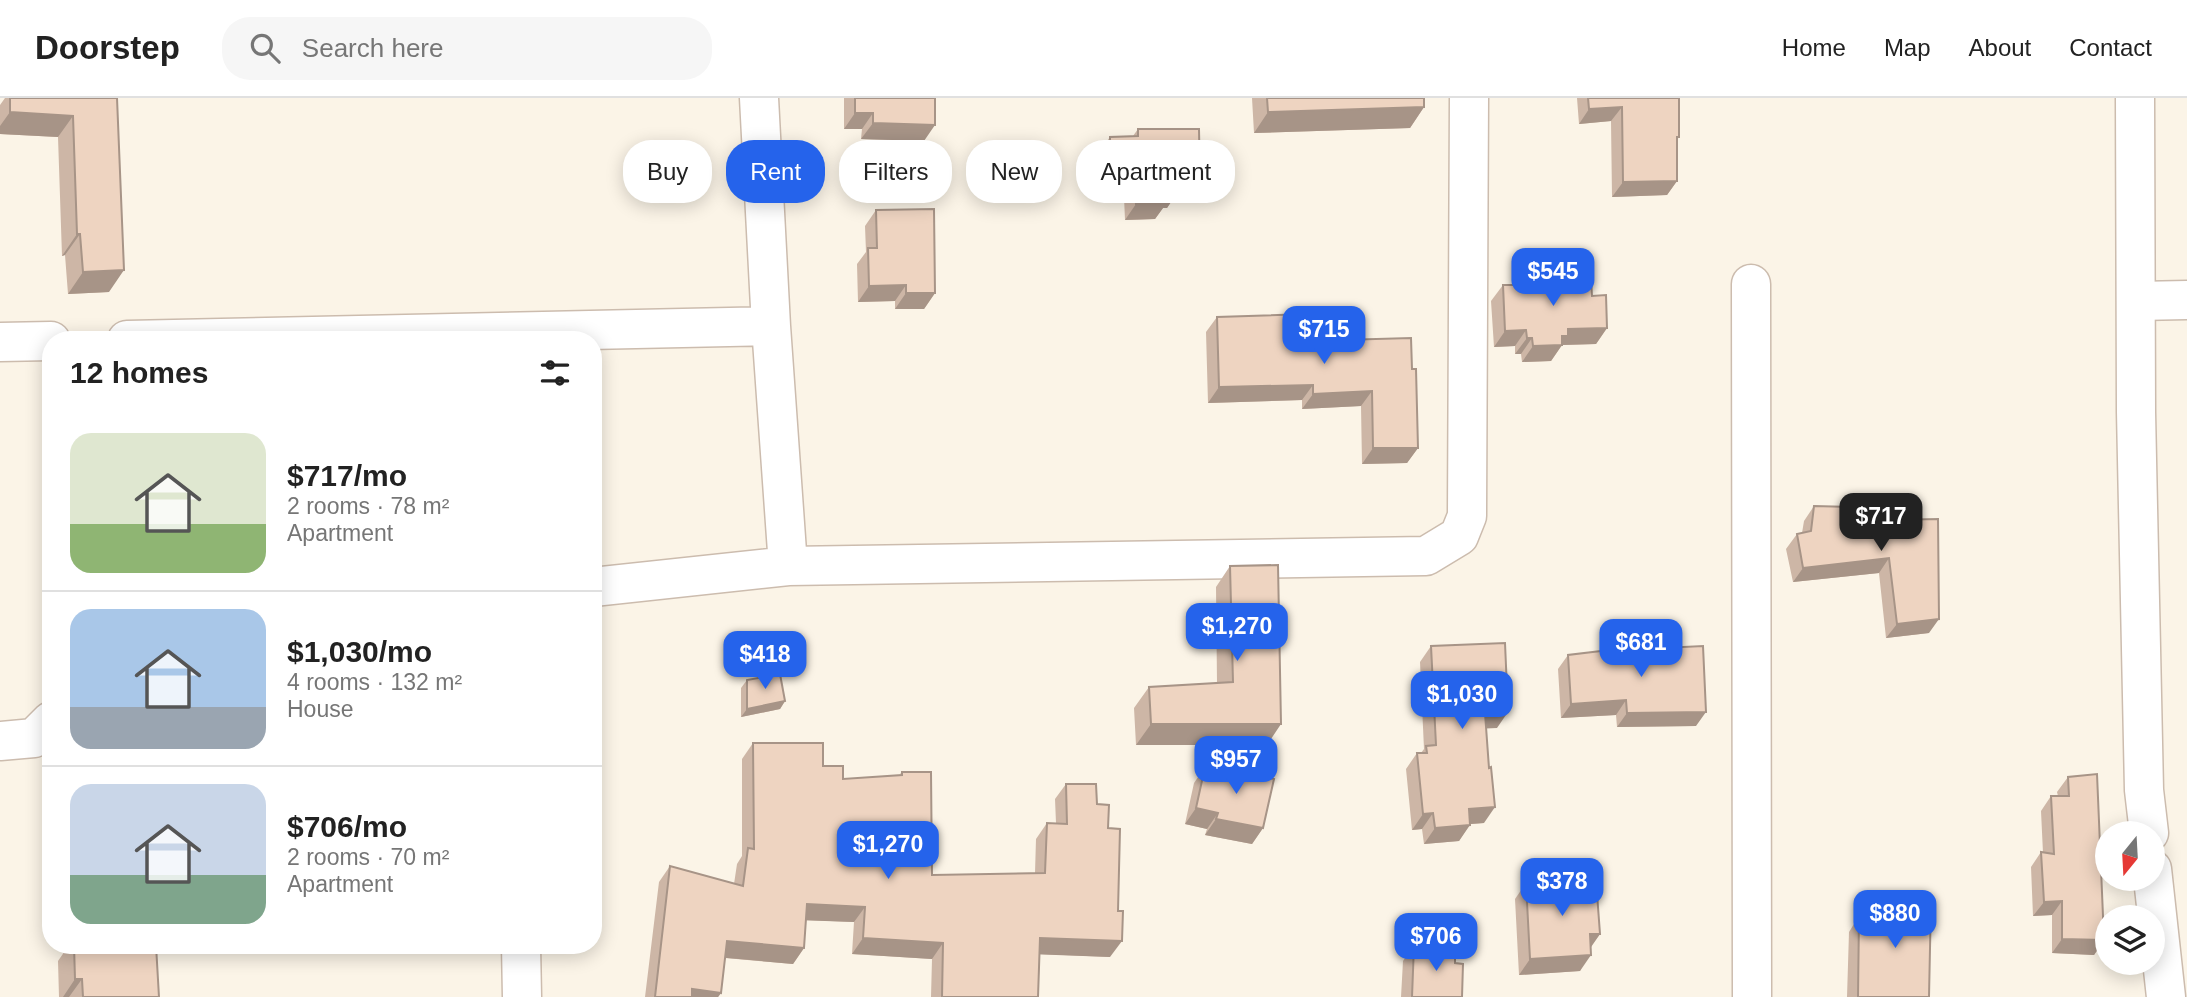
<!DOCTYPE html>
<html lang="en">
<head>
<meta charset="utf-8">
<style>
  body { margin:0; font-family:Arial,sans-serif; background:#f6f6f6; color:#222; height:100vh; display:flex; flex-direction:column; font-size:26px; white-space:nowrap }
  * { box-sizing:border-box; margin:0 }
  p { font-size:23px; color:#767676 }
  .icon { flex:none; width:38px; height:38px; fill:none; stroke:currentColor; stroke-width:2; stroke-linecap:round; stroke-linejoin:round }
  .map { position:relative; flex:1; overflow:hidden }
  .sheet { position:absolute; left:42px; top:233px; width:560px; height:623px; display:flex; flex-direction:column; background:#fff; border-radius:28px; box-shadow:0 4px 18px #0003 }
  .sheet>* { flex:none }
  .guide { position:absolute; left:623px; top:42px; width:665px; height:63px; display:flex; gap:14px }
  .needle { width:46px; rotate:198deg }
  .fabs { position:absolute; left:2095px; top:723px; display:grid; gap:14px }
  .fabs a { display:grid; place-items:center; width:70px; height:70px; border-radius:50%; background:#fff; box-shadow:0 4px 18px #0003; font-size:35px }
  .price { position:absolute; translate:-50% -60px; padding:0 16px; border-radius:14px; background:#2563eb; color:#fff; font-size:23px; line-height:46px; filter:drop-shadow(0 2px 4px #0008) }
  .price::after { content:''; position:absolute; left:50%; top:42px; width:21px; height:16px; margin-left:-10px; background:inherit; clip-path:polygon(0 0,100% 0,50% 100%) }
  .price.on { background:#222; color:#fff }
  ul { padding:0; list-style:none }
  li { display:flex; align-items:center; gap:21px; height:175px; padding:0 28px }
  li+li { border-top:2px solid #e0e0e0 }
  li span { display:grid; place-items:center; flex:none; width:196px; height:140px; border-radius:21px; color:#555 }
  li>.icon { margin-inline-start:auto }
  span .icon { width:84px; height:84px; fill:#fffc; stroke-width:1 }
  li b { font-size:30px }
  h2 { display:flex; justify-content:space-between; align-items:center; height:84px; padding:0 28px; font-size:30px }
  .chip { padding:0 24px; border-radius:28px; background:#fff; box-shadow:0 4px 18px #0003; font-size:24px; line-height:63px }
  .chip.on { background:#2563eb; color:#fff }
  header { display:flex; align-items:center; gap:42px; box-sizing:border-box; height:98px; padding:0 35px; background:#fff; border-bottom:2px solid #e0e0e0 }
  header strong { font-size:33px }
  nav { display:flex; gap:38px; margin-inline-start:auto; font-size:24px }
  .search { width:490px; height:63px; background:#f6f6f6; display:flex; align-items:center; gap:18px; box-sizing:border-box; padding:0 24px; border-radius:28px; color:#767676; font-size:26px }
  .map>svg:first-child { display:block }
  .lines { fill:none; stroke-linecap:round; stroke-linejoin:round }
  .minor-casing { stroke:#ccbcae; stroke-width:41 }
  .tertiary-casing { stroke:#ccbcae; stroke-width:41 }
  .minor { stroke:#fff; stroke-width:38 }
  .tertiary { stroke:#fff; stroke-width:38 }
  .wall { fill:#cdb6a6 }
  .shaded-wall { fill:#a79487 }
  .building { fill:#eed4c1; stroke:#a79487; stroke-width:2 }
</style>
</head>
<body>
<header>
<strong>Doorstep</strong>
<div class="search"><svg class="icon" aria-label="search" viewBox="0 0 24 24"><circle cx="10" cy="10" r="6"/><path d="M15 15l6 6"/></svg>Search here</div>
<nav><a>Home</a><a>Map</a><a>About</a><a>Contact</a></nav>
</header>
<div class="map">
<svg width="2187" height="899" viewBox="0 0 2187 899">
  <rect width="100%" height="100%" fill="#fbf4e7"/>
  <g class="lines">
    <defs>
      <path id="minor" d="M 759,0 L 771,228 L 788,468
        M 1751,186 L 1752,899
        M 2137,203 L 2187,202
        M 127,242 L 771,228
        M 0,244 L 51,243
        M 593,489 L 788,468 L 1426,458 L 1459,438 L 1467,418 L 1469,0
        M 0,643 L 34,640 L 51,623
        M 521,847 L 522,899"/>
      <path id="tertiary" d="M 2135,0 L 2136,314 L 2144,692 L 2149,735
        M 2152,771 L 2166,899"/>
    </defs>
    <!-- minor casing -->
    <use href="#minor" class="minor-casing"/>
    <!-- tertiary casing -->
    <use href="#tertiary" class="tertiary-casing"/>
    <!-- minor -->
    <use href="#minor" class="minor"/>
    <!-- tertiary -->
    <use href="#tertiary" class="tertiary"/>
  </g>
  <!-- wall -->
  <path class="wall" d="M 5,0 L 117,0 L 109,194 L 68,196 L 65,157 L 62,158 L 58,39 L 0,36 L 0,7 Z
    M 844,0 L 935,0 L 924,43 L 861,41 L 862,31 L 844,31 Z
    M 1252,0 L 1424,0 L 1424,9 L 1410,30 L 1254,35 Z
    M 1577,0 L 1679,0 L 1679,39 L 1677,42 L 1677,83 L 1667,97 L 1612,99 L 1611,23 L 1579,26 Z
    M 1138,31 L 1189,101 L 1173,101 L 1167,110 L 1163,110 L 1155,121 L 1125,122 L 1124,99 L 1099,100 L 1099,55 L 1110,39 L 1133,38 Z
    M 876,112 L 935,195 L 924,211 L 895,211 L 895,203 L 858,204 L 857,166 L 866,154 L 865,128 Z
    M 1521,180 L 1557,182 L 1592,198 L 1607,230 L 1596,246 L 1562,247 L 1551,263 L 1522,264 L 1521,256 L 1515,256 L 1515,248 L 1494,249 L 1491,203 L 1503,187 L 1516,187 Z
    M 1217,219 L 1341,242 L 1412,271 L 1418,350 L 1407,365 L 1362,366 L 1361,308 L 1302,311 L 1302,302 L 1208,305 L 1206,234 Z
    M 51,336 L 51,445 L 45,445 L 43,398 L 47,392 L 46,343 Z
    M 1814,408 L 1890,422 L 1929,535 L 1886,540 L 1879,475 L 1793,484 L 1786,451 L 1797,436 L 1802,435 L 1804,423 Z
    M 1230,468 L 1267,647 L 1136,647 L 1134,610 L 1149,589 L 1217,585 L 1216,489 Z
    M 1431,548 L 1497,630 L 1486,630 L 1484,725 L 1470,726 L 1459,743 L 1424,746 L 1422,731 L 1412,732 L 1406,671 L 1417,655 L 1421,655 L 1424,651 L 1420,564 Z
    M 1568,557 L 1696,628 L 1617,629 L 1616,617 L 1561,620 L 1558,571 Z
    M 747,582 L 785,603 L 780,611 L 741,619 L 741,590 Z
    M 753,645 L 823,668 L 843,681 L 899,677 L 902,674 L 932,777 L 1035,775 L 1036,741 L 1047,725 L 1056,725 L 1055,701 L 1066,686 L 1097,706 L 1108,730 L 1110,859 L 1040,856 L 1038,899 L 931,899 L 932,861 L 852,856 L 854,824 L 806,822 L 804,850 L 793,866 L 725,860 L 721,895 L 718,899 L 645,899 L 659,784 L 670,768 L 734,786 L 737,766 L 742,758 L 742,661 Z
    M 1205,669 L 1263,730 L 1252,746 L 1205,737 L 1207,731 L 1185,726 L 1194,685 Z
    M 2068,679 L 2104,842 L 2094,857 L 2052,855 L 2052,817 L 2033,818 L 2031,769 L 2041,754 L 2043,755 L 2041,713 L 2051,698 L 2058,698 L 2057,694 Z
    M 1526,785 L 1600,836 L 1591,848 L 1580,873 L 1519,877 L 1515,801 Z
    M 1875,801 L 1929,899 L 1847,899 L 1849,834 L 1859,818 L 1864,818 L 1864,816 Z
    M 69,847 L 156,847 L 159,899 L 59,899 L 58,863 Z
    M 1414,847 L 1455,865 L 1462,899 L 1401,899 L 1403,863 Z"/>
  <!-- shaded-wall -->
  <path class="shaded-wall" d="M 1424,9 L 1410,30 L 1254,35 L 1268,14 Z
    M 1622,9 L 1611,23 L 1579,26 L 1589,11 Z
    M 10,14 L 73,18 L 58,39 L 0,36 L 0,28 Z
    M 855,15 L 873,15 L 862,31 L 844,31 Z
    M 873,25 L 935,27 L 924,43 L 861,41 Z
    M 1135,83 L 1124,99 L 1099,100 L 1110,84 Z
    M 1677,83 L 1667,97 L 1612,99 L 1623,84 Z
    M 1178,85 L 1200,85 L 1189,101 L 1173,101 L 1167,110 L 1163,110 L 1155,121 L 1125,122 L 1136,106 L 1166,94 Z
    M 77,136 L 80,136 L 65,157 L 62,158 Z
    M 124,172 L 109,194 L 68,196 L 83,174 Z
    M 906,187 L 895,203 L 858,204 L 869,188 Z
    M 906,195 L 935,195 L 924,211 L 895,211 Z
    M 1607,230 L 1596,246 L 1562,247 L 1551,263 L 1522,264 L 1533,248 L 1568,231 Z
    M 1526,232 L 1515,248 L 1494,249 L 1505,233 Z
    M 1527,240 L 1532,240 L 1521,256 L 1515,256 Z
    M 1313,287 L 1302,302 L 1208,305 L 1219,289 Z
    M 1372,293 L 1361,308 L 1302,311 L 1313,296 Z
    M 1373,350 L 1418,350 L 1407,365 L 1362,366 Z
    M 51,437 L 51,445 L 45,445 Z
    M 1889,460 L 1879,475 L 1793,484 L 1803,470 Z
    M 1939,521 L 1929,535 L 1886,540 L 1897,526 Z
    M 1626,602 L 1616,617 L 1561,620 L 1571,606 Z
    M 785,603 L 780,611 L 741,619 L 747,611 Z
    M 1508,614 L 1497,630 L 1474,631 L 1485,615 Z
    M 1706,614 L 1696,628 L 1617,629 L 1627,615 Z
    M 1151,626 L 1281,626 L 1267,647 L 1136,647 Z
    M 1495,709 L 1484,725 L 1457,727 L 1469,711 Z
    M 1196,710 L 1218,715 L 1207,731 L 1185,726 Z
    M 1433,715 L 1422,731 L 1412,732 L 1423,716 Z
    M 1216,721 L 1263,730 L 1252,746 L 1205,737 Z
    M 1470,727 L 1459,743 L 1424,746 L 1435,730 Z
    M 2062,803 L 2052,817 L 2033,818 L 2044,804 Z
    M 807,806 L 865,809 L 854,824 L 796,822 Z
    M 1590,836 L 1600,836 L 1589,852 Z
    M 863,840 L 943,845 L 932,861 L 852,856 Z
    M 1040,840 L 1122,843 L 1110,859 L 1029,856 Z
    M 2062,841 L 2104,842 L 2094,857 L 2052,855 Z
    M 727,843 L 804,850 L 793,866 L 716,859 Z
    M 1591,857 L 1580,873 L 1519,877 L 1530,861 Z
    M 75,881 L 82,881 L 69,899 L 63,899 Z
    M 692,891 L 721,895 L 718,899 L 687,899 Z"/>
  <!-- building -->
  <path class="building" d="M 10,0 L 117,0 L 124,172 L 83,174 L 80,136 L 77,136 L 73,18 L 10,14 Z
    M 855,0 L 935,0 L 935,27 L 873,25 L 873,15 L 855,15 Z
    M 1267,0 L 1424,0 L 1424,9 L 1268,14 Z
    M 1588,0 L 1679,0 L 1679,39 L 1677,39 L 1677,83 L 1623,84 L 1622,9 L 1589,11 Z
    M 1138,31 L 1199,31 L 1200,85 L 1178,85 L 1178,94 L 1166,94 L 1166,105 L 1136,106 L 1135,83 L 1110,84 L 1110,39 L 1138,38 Z
    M 934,111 L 935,195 L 906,195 L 906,187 L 869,188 L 868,150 L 877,150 L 876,112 Z
    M 1557,178 L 1557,182 L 1591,180 L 1592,198 L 1606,197 L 1607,230 L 1568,231 L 1568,238 L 1562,238 L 1562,247 L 1533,248 L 1532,240 L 1527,240 L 1526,232 L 1505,233 L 1503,187 L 1522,187 L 1521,180 Z
    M 1338,215 L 1341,242 L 1411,240 L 1412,271 L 1416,271 L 1418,350 L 1373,350 L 1372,293 L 1313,296 L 1313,287 L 1219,289 L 1217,219 Z
    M 1814,408 L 1890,410 L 1890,422 L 1938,421 L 1939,521 L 1897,526 L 1889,460 L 1803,470 L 1797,436 L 1811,433 Z
    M 1278,467 L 1281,626 L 1151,626 L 1149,589 L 1233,584 L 1230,468 Z
    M 1505,545 L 1508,614 L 1485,615 L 1489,670 L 1491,669 L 1495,709 L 1469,711 L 1470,727 L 1435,730 L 1433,715 L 1423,716 L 1417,655 L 1427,655 L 1426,648 L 1436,647 L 1431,548 Z
    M 1703,548 L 1706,614 L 1627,615 L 1626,602 L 1571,606 L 1568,557 L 1601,553 Z
    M 780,576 L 785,603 L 747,611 L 747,582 Z
    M 753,645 L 823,645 L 823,668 L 843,668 L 843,681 L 902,677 L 902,674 L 931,674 L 932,777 L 1045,775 L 1047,725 L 1067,726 L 1066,686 L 1096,686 L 1097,706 L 1109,707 L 1108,730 L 1120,731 L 1118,813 L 1123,813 L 1122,843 L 1040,840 L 1038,899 L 942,899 L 943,845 L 863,840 L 865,809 L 807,806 L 804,850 L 727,843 L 721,895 L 692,891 L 692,899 L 655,899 L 670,768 L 743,788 L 748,750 L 754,751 Z
    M 1205,669 L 1274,681 L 1263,730 L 1216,721 L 1218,715 L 1196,710 Z
    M 2097,676 L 2104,842 L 2062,841 L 2062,803 L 2044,804 L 2041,754 L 2054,756 L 2051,698 L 2069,698 L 2068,679 Z
    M 1596,782 L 1600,836 L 1590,836 L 1591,857 L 1530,861 L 1526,785 Z
    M 1875,801 L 1931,802 L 1929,899 L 1858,899 L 1859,818 L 1874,819 Z
    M 74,847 L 156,847 L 159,899 L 83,899 L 82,881 L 75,881 Z
    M 1414,847 L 1455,850 L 1455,865 L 1463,866 L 1462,899 L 1412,899 Z"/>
</svg>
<div class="fabs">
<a><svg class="needle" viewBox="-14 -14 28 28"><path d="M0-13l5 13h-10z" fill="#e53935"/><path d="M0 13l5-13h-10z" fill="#767676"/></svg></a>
<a><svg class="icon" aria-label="layers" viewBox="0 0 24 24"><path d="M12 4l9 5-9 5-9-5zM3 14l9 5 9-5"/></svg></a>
</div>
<b class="price" style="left:1553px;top:210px">$545</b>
<b class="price" style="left:1324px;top:268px">$715</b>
<b class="price on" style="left:1881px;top:455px">$717</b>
<b class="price" style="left:1237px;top:565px">$1,270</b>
<b class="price" style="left:1641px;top:581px">$681</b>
<b class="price" style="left:765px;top:593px">$418</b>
<b class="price" style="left:1462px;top:633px">$1,030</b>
<b class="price" style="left:1236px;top:698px">$957</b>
<b class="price" style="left:888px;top:783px">$1,270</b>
<b class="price" style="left:1562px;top:820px">$378</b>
<b class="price" style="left:1895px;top:852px">$880</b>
<b class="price" style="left:1436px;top:875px">$706</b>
<div class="guide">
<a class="chip">Buy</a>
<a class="chip on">Rent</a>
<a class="chip">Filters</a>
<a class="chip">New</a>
<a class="chip">Apartment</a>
</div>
<section class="sheet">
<h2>12 homes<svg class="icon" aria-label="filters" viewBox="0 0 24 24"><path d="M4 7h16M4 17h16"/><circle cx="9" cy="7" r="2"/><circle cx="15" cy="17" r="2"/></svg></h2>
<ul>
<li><span style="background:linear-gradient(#dfe7d0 65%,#8fb573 0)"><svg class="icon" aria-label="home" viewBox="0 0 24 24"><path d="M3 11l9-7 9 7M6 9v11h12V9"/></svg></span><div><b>$717/mo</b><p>2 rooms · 78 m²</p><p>Apartment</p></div></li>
<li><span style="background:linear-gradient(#a9c7e8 70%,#9aa5b1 0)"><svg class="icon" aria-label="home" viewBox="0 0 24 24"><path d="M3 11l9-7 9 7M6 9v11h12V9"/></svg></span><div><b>$1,030/mo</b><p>4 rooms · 132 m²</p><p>House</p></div></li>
<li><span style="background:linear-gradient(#c9d6e8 65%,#7fa58c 0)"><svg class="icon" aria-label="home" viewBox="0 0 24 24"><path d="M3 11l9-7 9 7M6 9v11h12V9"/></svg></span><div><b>$706/mo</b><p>2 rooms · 70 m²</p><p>Apartment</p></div></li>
</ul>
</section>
</div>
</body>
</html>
